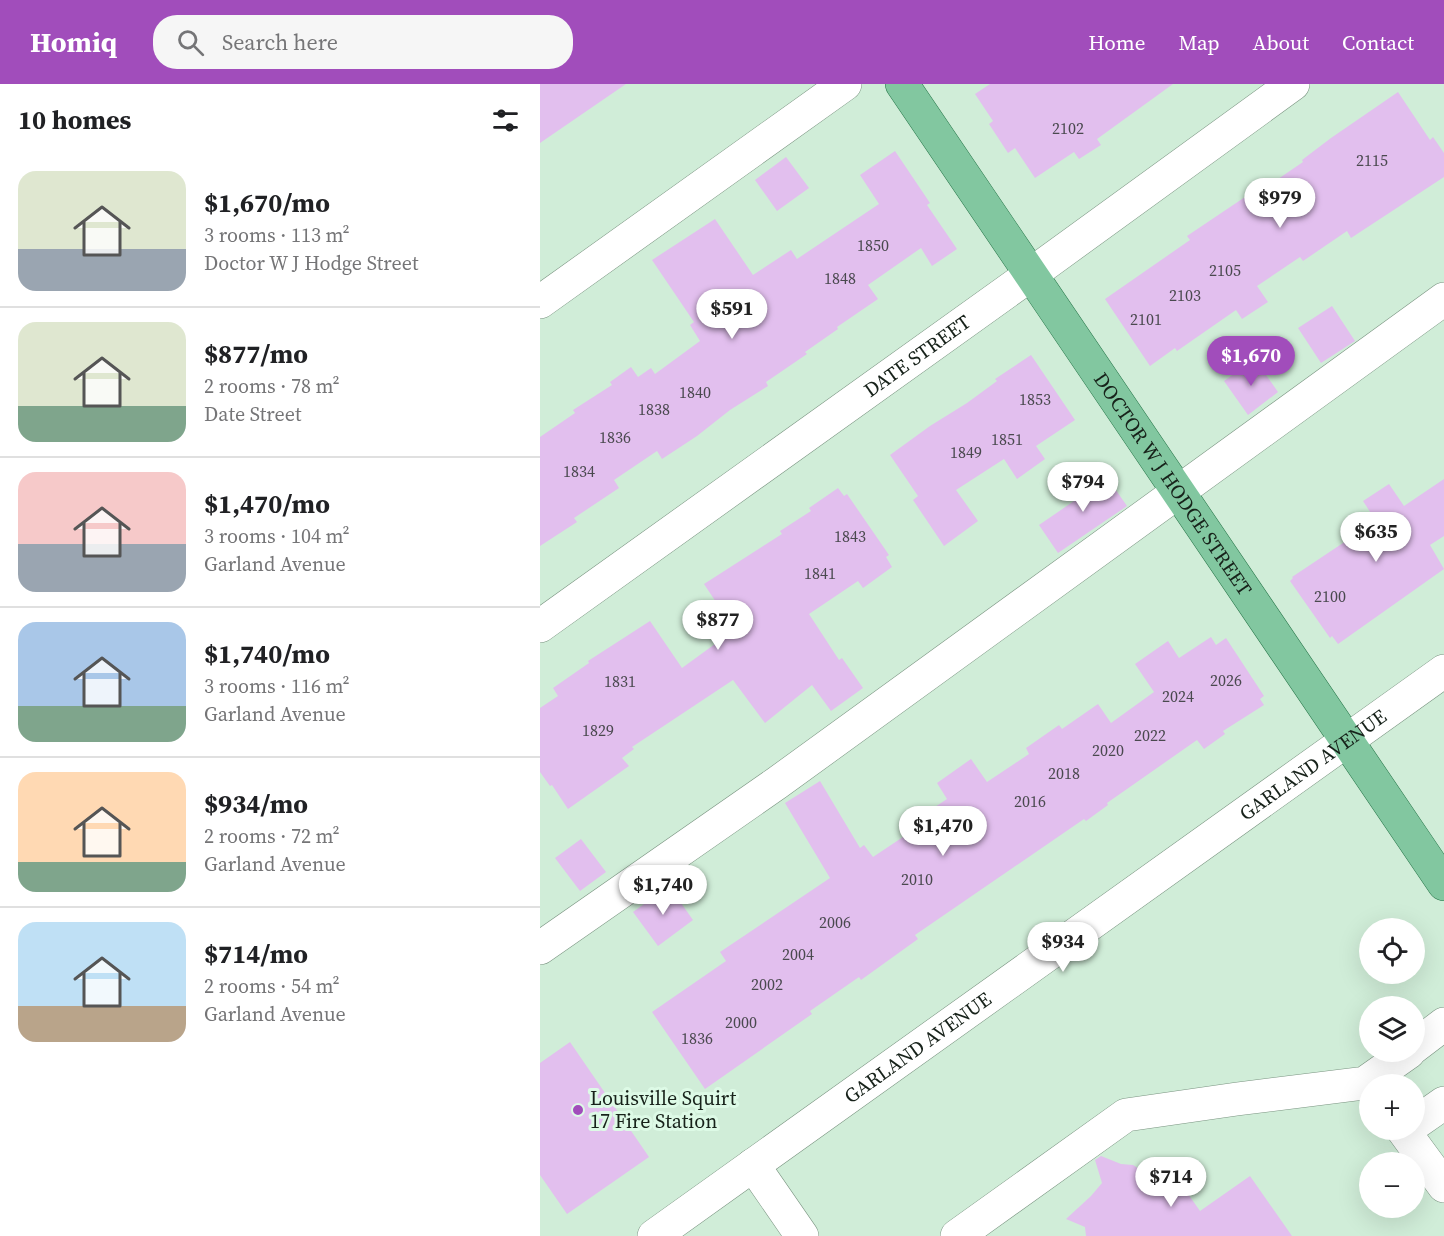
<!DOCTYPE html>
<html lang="en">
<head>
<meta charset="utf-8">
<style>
  body { margin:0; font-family:"Source Serif 4",serif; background:#f6f6f6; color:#202124; height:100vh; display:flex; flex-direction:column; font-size:22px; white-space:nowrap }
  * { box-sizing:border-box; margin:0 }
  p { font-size:20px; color:#757577 }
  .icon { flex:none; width:33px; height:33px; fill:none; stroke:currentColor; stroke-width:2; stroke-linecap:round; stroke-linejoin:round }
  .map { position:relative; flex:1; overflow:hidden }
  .drawer { display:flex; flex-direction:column; background:#fff; width:540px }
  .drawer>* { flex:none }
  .tools { position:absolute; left:819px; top:834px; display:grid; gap:12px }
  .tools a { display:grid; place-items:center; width:66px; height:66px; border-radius:50%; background:#fff; box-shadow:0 6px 24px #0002; font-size:30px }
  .price { position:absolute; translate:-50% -51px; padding:0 14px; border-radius:21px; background:#fff; color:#222; font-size:20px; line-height:39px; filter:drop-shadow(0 2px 3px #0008) }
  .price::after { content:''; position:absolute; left:50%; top:36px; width:18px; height:14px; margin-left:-9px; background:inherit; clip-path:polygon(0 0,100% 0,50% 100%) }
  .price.on { background:#a14dbb; color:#fff }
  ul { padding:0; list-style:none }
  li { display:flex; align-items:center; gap:18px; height:150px; padding:0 18px }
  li+li { border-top:2px solid #e0e0e0 }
  li span { display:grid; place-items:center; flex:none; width:168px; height:120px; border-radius:18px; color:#555 }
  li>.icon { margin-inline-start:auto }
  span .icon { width:72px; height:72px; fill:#fffc; stroke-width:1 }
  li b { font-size:26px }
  h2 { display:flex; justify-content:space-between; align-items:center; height:72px; padding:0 18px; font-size:26px }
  header { display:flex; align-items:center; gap:36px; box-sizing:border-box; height:84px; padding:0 30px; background:#a14dbb; color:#fff }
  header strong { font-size:28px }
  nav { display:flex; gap:33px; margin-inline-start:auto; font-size:21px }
  .search { width:420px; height:54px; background:#f6f6f6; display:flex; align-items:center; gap:15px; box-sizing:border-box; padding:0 21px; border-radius:24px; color:#757577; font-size:22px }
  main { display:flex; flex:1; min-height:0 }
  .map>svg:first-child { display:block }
  .building { fill:#e2bfee }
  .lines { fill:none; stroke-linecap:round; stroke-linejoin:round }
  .minor-casing { stroke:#7a9481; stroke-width:34 }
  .major-casing { stroke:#267548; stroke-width:34 }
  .minor { stroke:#fff; stroke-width:33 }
  .major { stroke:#82c7a0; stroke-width:33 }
  .poi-dot { fill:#a14dbb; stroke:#ddfae6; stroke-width:2 }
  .labels { text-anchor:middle; stroke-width:6; stroke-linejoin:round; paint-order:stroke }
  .number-label { font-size:16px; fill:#4a494f }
  .street-label { font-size:20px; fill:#17221a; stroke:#ddfae6 }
  .poi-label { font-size:20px; fill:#17221a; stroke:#ddfae6; text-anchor:start }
</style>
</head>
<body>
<header>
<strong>Homiq</strong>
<div class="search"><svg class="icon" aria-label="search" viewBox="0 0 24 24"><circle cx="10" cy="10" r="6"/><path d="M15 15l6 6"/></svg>Search here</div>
<nav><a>Home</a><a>Map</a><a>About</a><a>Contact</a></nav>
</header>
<main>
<section class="drawer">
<h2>10 homes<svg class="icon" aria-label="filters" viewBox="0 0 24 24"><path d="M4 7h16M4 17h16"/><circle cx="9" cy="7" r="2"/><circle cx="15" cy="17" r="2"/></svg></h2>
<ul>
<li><span style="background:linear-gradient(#dfe7d0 65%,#9aa5b1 0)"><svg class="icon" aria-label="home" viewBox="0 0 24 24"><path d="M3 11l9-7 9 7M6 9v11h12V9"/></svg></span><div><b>$1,670/mo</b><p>3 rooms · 113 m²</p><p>Doctor W J Hodge Street</p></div></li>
<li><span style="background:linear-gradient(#dfe7d0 70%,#7fa58c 0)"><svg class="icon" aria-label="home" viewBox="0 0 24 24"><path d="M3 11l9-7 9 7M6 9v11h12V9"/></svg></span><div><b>$877/mo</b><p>2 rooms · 78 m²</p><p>Date Street</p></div></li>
<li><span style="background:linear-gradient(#f6c9c9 60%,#9aa5b1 0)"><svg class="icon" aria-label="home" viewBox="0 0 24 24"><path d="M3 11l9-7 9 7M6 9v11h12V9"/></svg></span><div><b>$1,470/mo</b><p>3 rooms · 104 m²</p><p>Garland Avenue</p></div></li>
<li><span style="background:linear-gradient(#a9c7e8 70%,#7fa58c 0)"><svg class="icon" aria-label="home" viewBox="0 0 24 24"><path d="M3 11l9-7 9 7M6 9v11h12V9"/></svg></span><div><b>$1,740/mo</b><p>3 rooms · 116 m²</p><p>Garland Avenue</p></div></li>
<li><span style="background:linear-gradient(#ffd9b3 75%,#7fa58c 0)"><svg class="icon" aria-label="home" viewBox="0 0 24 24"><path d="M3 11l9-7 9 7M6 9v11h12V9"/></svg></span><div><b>$934/mo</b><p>2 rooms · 72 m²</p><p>Garland Avenue</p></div></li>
<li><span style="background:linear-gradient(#bfe0f5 70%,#b9a48a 0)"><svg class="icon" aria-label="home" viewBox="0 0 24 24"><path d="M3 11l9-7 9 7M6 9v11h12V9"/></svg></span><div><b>$714/mo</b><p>2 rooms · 54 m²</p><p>Garland Avenue</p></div></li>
</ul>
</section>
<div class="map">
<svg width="904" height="1152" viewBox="0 0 904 1152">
  <rect width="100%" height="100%" fill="#d0edd8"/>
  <!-- building -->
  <path class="building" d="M 0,0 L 86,0 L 0,59 Z
    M 450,0 L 633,0 L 557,55 L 561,61 L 539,75 L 534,68 L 495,94 L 475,64 L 468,69 L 449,40 L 453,37 L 435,10 Z
    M 858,8 L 890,56 L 893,53 L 904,69 L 904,93 L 811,154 L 807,147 L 763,177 L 760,173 L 717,202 L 728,218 L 702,235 L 696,226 L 637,267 L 635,264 L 610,282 L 565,215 L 650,156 L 647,152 L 711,109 L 713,112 L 763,78 L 762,76 L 791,54 Z
    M 355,67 L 390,119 L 387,121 L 417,165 L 392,182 L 381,164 L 328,201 L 338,215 L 297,243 L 298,245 L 265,268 L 267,270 L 226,298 L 228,302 L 190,326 L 157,352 L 122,375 L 117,367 L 74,396 L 79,404 L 34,434 L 37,438 L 0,462 L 0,353 L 35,329 L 33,326 L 72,301 L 70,298 L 91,283 L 98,293 L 111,284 L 115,290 L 160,257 L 150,241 L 154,238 L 112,176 L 175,135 L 213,191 L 251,166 L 257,175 L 339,120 L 320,91 Z
    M 246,73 L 269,104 L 237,127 L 215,96 Z
    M 792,222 L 815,257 L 781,279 L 758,244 Z
    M 491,271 L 535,336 L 496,362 L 505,375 L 477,395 L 464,375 L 416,406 L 438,437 L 404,462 L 373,416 L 378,412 L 350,371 L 390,342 L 427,319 L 457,297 L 455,295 Z
    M 715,275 L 738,308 L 708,331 L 684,297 Z
    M 564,389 L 587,422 L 518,469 L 499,441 L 537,415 L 534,410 Z
    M 904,395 L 904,452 L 890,461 L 904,485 L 798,560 L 792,552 L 790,554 L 750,497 L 753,494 L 752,493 L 836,437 L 823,417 L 849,400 L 864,422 Z
    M 298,404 L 304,412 L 307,410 L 349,471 L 346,473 L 352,483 L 323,504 L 318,497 L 269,530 L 299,576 L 302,574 L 323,604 L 291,627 L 272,601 L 225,639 L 193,596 L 92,663 L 94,665 L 82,674 L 89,682 L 28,725 L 12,701 L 10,702 L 0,688 L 0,624 L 18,612 L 13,604 L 49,579 L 48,577 L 110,537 L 142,584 L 186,552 L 169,527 L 178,521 L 164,500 L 242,450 L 240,447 L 271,427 L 269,424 Z
    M 671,553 L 676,561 L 686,554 L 724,612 L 720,615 L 724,621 L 683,647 L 685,650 L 664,665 L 657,656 L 567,719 L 568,721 L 546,737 L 544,735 L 375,851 L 378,855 L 321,896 L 319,893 L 270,927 L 272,930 L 165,1005 L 112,928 L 186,877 L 180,868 L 290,794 L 245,719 L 280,697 L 320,764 L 324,761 L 333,773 L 375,745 L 371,739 L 407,715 L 397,699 L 431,675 L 447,698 L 489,670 L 486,664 L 519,641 L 522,645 L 558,620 L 571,639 L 614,608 L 595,580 L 628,557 L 639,574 Z
    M 41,755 L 66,788 L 40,807 L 15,774 Z
    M 129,802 L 153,836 L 118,862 L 93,828 Z
    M 30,958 L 109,1073 L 27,1130 L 0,1091 L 0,979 Z
    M 561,1072 L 581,1080 L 593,1081 L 610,1092 L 627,1080 L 660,1127 L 710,1092 L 752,1152 L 546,1152 L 545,1143 L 526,1135 L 551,1112 L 562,1099 L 555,1076 Z"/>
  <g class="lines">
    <defs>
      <g id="minor">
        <path d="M 0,218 L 305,0"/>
        <path id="s1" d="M 0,542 L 490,191 L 753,0"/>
        <path d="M 0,864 L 237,699 L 904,215"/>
        <path d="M 874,963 L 904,940"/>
        <path d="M 874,1040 L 904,1019"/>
        <path d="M 863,1046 L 904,1102"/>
        <path d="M 213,1081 L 262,1152"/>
        <path id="s2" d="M 114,1152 L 904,587"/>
        <path d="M 417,1152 L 586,1031 L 697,1015 L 825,999 L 869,968"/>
      </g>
      <g id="major">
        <path id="s3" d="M 362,0 L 904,800"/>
      </g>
    </defs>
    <!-- minor casing -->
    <use href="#minor" class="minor-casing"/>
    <!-- major casing -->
    <use href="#major" class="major-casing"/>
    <!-- minor -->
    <use href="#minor" class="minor"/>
    <!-- major -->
    <use href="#major" class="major"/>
  </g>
  <!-- markers -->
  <circle class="poi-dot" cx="38" cy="1026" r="6"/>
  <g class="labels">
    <!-- number labels -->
    <g class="number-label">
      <text x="528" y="50">2102</text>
      <text x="832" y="82">2115</text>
      <text x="333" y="167">1850</text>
      <text x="685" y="192">2105</text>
      <text x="300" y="200">1848</text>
      <text x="645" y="217">2103</text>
      <text x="606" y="241">2101</text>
      <text x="155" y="314">1840</text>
      <text x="495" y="321">1853</text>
      <text x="114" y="331">1838</text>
      <text x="75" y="359">1836</text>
      <text x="467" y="361">1851</text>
      <text x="426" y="374">1849</text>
      <text x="39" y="393">1834</text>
      <text x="310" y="458">1843</text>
      <text x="280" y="495">1841</text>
      <text x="790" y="518">2100</text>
      <text x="686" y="602">2026</text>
      <text x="80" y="603">1831</text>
      <text x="638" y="618">2024</text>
      <text x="58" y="652">1829</text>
      <text x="610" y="657">2022</text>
      <text x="568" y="672">2020</text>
      <text x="524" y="695">2018</text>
      <text x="490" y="723">2016</text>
      <text x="377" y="801">2010</text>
      <text x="295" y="844">2006</text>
      <text x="258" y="876">2004</text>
      <text x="227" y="906">2002</text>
      <text x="201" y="944">2000</text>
      <text x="157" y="960">1836</text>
    </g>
    <!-- street labels -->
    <g class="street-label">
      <text dy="7" stroke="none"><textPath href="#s1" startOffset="464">DATE STREET</textPath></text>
      <text dy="7" stroke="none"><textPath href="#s3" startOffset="483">DOCTOR W J HODGE STREET</textPath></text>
      <text dy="7" stroke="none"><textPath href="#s2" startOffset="810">GARLAND AVENUE</textPath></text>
      <text dy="7" stroke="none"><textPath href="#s2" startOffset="324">GARLAND AVENUE</textPath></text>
    </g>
    <!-- poi labels -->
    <g class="poi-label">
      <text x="50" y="1021">Louisville Squirt<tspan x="50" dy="23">17 Fire Station</tspan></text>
    </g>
  </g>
</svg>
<div class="tools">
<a><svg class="icon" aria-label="locate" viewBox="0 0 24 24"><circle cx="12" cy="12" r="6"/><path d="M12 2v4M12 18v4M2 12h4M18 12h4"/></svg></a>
<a><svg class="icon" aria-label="layers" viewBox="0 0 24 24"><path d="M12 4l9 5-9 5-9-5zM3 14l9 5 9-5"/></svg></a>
<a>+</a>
<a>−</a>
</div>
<b class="price" style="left:740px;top:145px">$979</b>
<b class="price" style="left:192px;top:256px">$591</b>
<b class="price on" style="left:711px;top:303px">$1,670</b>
<b class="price" style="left:543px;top:429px">$794</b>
<b class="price" style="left:836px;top:479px">$635</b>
<b class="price" style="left:178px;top:567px">$877</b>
<b class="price" style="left:403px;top:773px">$1,470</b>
<b class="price" style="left:123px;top:832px">$1,740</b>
<b class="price" style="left:523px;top:889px">$934</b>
<b class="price" style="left:631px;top:1124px">$714</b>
</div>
</main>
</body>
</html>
